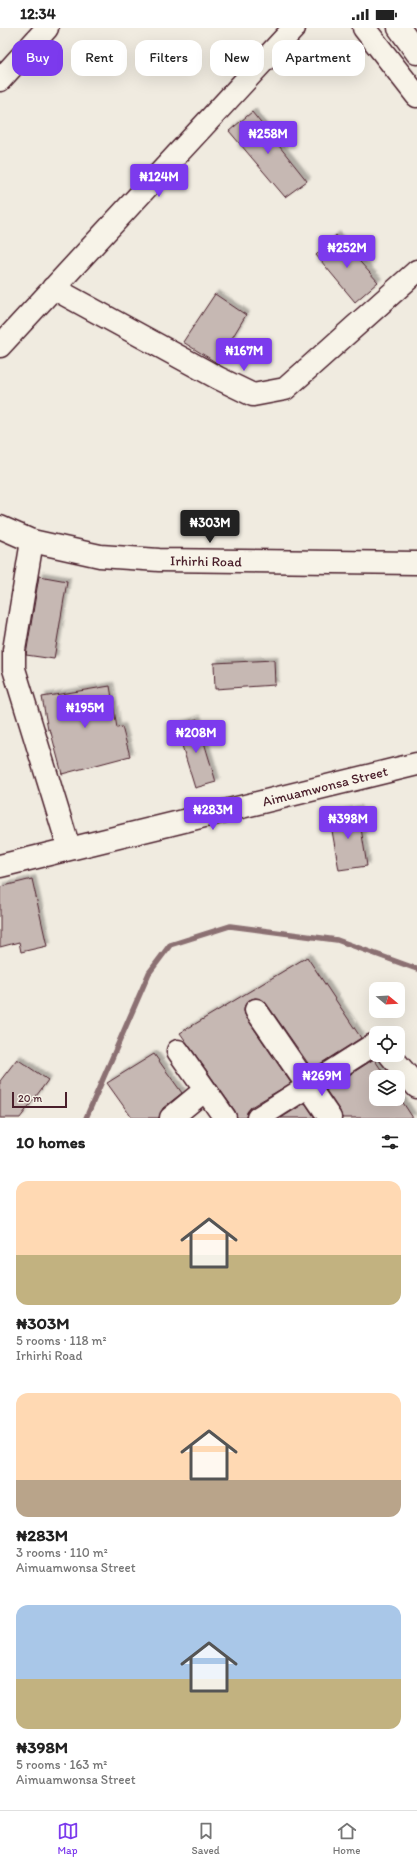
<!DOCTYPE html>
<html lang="en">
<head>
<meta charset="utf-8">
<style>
  body { margin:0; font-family:Itim,sans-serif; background:#f2f2f2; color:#222; height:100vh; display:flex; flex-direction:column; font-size:15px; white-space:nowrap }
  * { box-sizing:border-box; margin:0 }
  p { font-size:13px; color:#767676 }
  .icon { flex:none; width:22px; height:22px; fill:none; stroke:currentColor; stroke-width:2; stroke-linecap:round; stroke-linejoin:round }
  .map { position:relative; height:1090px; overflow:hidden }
  .side { display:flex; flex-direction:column; background:#fff; flex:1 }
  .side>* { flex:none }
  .guide { position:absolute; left:12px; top:12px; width:393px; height:36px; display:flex; gap:8px }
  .needle { width:26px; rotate:108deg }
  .fabs { position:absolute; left:369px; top:954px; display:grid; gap:8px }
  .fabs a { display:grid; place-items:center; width:36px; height:36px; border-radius:8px; background:#fff; box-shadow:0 4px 16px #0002; font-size:20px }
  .scale { position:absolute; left:12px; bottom:10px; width:55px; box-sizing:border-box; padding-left:4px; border:2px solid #4a1f2b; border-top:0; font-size:11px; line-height:14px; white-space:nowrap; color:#4a1f2b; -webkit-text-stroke:3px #f7f3e8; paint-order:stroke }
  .price { position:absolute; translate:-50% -34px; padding:0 9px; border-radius:4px; background:#7c3aed; color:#fff; font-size:13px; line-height:26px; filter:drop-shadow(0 1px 2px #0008) }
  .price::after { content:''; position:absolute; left:50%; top:24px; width:12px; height:9px; margin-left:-6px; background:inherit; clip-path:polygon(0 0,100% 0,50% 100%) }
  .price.on { background:#222; color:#fff }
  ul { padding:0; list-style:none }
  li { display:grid; align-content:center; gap:8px; height:212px; padding:0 16px }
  li span { display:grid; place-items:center; height:124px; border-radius:12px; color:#555 }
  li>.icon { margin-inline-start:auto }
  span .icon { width:72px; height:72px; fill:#fffc; stroke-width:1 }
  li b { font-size:17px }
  h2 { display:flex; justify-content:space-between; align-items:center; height:48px; padding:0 16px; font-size:17px }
  .tag { padding:0 14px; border-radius:12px; background:#fff; box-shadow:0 4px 16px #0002; font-size:14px; line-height:36px }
  .tag.on { background:#7c3aed; color:#fff }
  .status { display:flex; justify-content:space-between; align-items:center; height:28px; padding:0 20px; background:#fff; direction:ltr }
  .status svg { height:11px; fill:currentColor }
  .menu { display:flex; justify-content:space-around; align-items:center; height:56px; border-top:1px solid #e0e0e0; background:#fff; font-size:11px; color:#767676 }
  .menu a { display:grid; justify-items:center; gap:2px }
  .menu .on { color:#7c3aed }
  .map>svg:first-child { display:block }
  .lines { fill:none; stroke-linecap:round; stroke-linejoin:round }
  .stream { stroke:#8b6f72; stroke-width:5.5 }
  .building { fill:#c6b8b3; stroke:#4a1f2b; filter:url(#shadow) }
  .street-casing { stroke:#4a1f2b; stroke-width:25 }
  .secondary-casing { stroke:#4a1f2b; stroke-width:25 }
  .street { stroke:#f7f3e8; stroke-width:22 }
  .secondary { stroke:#f7f3e8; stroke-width:22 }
  .labels { text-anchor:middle; stroke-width:4; stroke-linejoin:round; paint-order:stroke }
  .street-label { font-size:14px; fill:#4a1f2b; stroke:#f7f3e8 }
</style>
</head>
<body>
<div class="status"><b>12:34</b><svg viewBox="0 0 49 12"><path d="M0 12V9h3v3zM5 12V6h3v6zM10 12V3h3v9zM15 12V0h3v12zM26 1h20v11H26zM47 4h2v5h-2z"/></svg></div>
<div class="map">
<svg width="417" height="1090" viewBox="0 0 417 1090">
  <defs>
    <filter id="shadow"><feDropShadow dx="3.5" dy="-3.5" stdDeviation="1" flood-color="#0004"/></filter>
  </defs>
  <rect width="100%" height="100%" fill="#f0ebe0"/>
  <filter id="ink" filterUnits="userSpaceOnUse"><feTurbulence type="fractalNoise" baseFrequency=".025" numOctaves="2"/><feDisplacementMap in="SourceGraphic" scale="8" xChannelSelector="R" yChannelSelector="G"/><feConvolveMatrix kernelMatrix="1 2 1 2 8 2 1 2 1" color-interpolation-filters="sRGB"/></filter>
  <g filter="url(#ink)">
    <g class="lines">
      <!-- stream -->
      <path class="stream" d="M 86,1090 L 149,945 L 170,917 L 230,898 L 337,912 L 417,941"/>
    </g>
    <!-- building -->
    <path class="building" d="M 252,84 L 307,153 L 285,169 L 229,103 Z
      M 336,207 L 378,254 L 355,274 L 316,227 Z
      M 215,266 L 246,287 L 217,335 L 183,314 Z
      M 39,548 L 67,553 L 54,631 L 26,627 Z
      M 274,632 L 275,657 L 215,661 L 214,635 Z
      M 110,658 L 117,700 L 122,699 L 130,728 L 62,746 L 50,701 L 48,702 L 42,669 Z
      M 197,691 L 216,754 L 195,760 L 176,698 Z
      M 358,781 L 367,838 L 339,842 L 329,786 Z
      M 32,851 L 47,918 L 21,924 L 19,914 L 0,919 L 0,859 Z
      M 307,929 L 361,1010 L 312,1041 L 266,975 L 261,971 L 255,970 L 249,972 L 245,977 L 244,983 L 246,989 L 291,1055 L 251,1079 L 247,1084 L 246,1090 L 237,1090 L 235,1083 L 180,1005 Z
      M 154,1026 L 182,1065 L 163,1080 L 159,1090 L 132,1090 L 107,1055 Z
      M 17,1031 L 48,1052 L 20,1090 L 0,1090 L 0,1053 Z
      M 374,1031 L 386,1049 L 376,1049 L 376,1071 L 398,1071 L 398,1067 L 413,1090 L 342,1090 L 340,1083 L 326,1062 Z
      M 305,1075 L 315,1090 L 281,1090 Z"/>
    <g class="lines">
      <defs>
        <path id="street" d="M 0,52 L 47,0
          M 53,260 L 218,350 L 253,367 L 285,361 L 417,243
          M 0,318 L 294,0
          M 32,513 L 14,622 L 14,641 L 69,820
          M 0,838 L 417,736
          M 256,982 L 330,1090
          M 178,1023 L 225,1090
          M 390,1027 L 417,1059
          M 171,1090 L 205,1062
          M 258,1090 L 373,1017 L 376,1018"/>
        <path id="secondary" d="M 364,0 L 417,68
          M 399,0 L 417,25
          M 0,499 L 32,513 L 100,528 L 159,532 L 417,535"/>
      </defs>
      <!-- street casing -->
      <use href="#street" class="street-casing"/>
      <!-- secondary casing -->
      <use href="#secondary" class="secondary-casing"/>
      <!-- street -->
      <use href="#street" class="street"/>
      <!-- secondary -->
      <use href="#secondary" class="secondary"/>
    </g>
  </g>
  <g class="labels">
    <!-- street labels -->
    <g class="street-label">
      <text transform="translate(206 533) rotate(1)" y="5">Irhirhi Road</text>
      <text transform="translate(325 758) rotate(-14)" y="5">Aimuamwonsa Street</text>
    </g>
  </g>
</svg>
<div class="fabs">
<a><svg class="needle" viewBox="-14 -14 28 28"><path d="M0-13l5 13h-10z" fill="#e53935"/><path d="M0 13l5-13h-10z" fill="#767676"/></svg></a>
<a><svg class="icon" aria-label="locate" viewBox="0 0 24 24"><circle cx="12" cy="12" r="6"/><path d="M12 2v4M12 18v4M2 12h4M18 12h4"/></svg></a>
<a><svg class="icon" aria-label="layers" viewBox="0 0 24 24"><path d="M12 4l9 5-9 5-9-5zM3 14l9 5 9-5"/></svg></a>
</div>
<div class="scale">20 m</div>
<b class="price" style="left:268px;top:127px">₦258M</b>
<b class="price" style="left:159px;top:170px">₦124M</b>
<b class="price" style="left:347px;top:241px">₦252M</b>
<b class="price" style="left:244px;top:344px">₦167M</b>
<b class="price on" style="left:210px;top:516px">₦303M</b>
<b class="price" style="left:85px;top:701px">₦195M</b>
<b class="price" style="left:196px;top:726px">₦208M</b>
<b class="price" style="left:213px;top:803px">₦283M</b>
<b class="price" style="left:348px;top:812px">₦398M</b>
<b class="price" style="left:322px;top:1069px">₦269M</b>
<div class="guide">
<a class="tag on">Buy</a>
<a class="tag">Rent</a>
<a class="tag">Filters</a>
<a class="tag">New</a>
<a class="tag">Apartment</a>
</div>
</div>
<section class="side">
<h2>10 homes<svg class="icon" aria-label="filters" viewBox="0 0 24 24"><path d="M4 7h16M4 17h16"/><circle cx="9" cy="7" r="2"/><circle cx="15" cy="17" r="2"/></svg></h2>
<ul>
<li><span style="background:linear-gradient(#ffd9b3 60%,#c2b280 0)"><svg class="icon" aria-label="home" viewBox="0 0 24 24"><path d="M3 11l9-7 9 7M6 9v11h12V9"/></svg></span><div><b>₦303M</b><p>5 rooms · 118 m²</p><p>Irhirhi Road</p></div></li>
<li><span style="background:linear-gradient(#ffd9b3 70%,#b9a48a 0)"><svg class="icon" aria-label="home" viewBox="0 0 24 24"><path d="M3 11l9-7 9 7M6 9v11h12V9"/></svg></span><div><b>₦283M</b><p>3 rooms · 110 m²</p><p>Aimuamwonsa Street</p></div></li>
<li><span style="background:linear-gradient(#a9c7e8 60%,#c2b280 0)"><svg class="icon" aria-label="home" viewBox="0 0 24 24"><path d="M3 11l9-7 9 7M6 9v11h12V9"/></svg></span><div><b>₦398M</b><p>5 rooms · 163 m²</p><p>Aimuamwonsa Street</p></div></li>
</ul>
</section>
<nav class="menu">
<a class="on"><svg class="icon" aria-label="map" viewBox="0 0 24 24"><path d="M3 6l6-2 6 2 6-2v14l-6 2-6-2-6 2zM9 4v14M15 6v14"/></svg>Map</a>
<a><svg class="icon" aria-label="saved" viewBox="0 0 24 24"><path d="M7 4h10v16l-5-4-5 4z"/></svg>Saved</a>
<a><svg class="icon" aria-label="home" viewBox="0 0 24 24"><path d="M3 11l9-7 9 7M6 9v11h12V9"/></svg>Home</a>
</nav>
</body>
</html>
